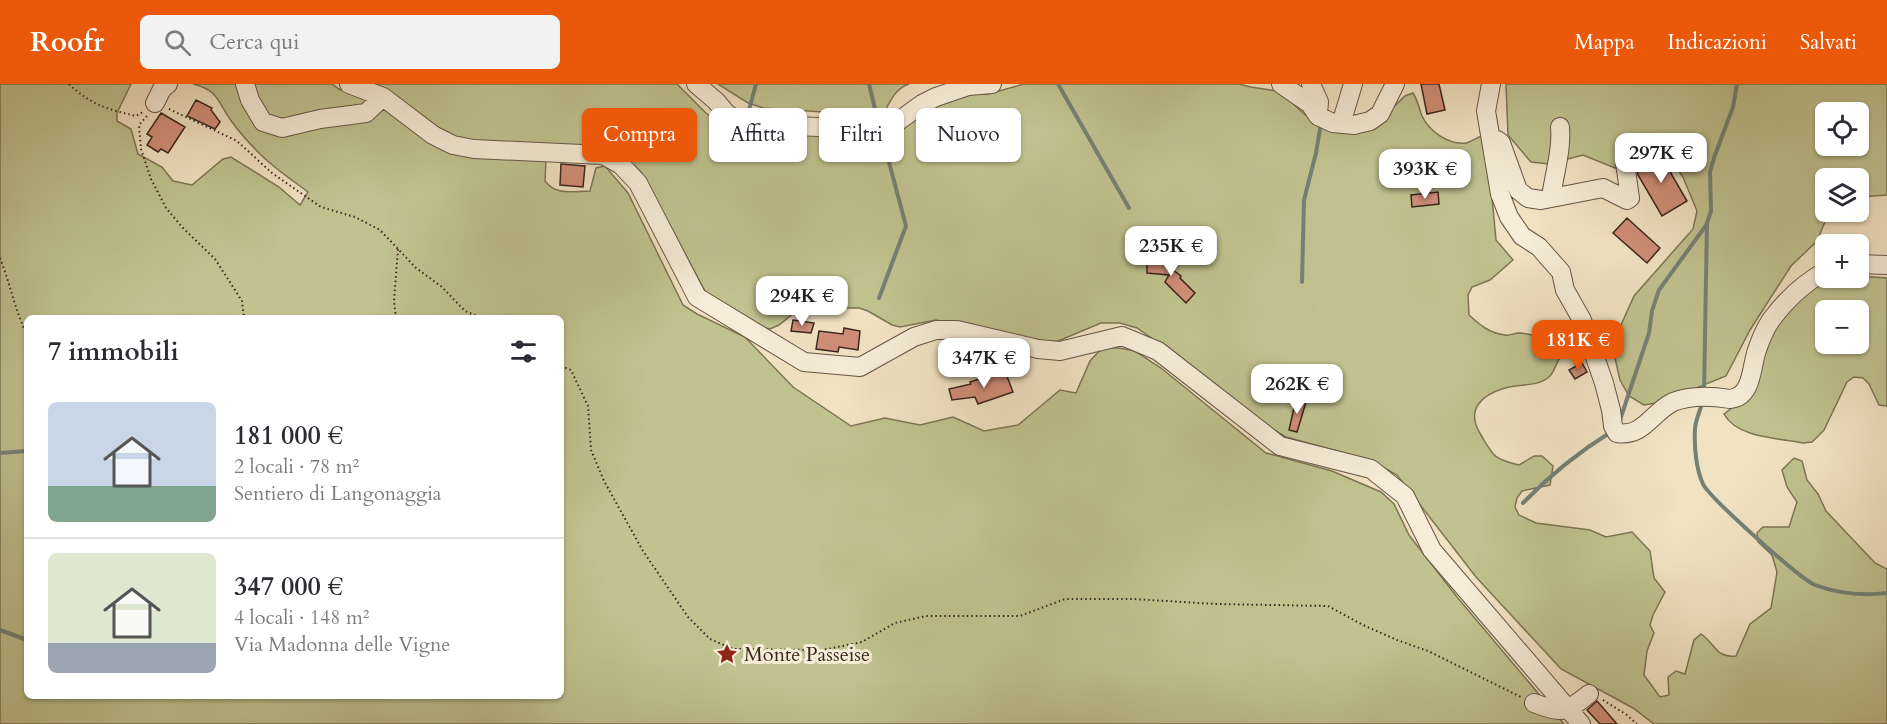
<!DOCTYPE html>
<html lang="it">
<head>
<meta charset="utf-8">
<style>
  body { margin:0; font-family:Cardo,serif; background:#f2f2f3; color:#2b2b33; height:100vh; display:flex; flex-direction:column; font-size:22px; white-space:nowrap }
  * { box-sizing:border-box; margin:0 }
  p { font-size:20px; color:#7c7c81 }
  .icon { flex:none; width:33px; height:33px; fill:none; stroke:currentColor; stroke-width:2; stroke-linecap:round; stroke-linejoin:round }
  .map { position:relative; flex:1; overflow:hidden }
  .details { position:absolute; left:24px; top:231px; width:540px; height:384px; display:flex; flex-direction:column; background:#fff; border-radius:9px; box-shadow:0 2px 4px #0004 }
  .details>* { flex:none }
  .top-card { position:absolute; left:582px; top:24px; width:570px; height:54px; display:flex; gap:12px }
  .buttons { position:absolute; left:1815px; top:18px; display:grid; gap:12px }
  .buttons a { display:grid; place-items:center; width:54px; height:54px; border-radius:9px; background:#fff; box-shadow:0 2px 4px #0004; font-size:30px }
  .price { position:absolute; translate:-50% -51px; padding:0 14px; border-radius:12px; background:#fff; color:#222; font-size:20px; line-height:39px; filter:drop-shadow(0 2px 3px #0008) }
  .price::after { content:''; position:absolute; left:50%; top:36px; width:18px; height:14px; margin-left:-9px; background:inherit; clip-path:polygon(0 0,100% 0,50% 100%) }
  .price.on { background:#ea580c; color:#fff }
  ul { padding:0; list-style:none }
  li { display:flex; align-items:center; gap:18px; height:150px; padding:0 24px }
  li+li { border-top:2px solid #e1e1e2 }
  li span { display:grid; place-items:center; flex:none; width:168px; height:120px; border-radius:9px; color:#555 }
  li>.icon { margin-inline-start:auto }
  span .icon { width:72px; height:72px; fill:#fffc; stroke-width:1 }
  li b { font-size:26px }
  h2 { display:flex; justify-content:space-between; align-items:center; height:72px; padding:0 24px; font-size:26px }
  .chip { padding:0 21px; border-radius:9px; background:#fff; box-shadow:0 2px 4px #0004; font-size:21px; line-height:54px }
  .chip.on { background:#ea580c; color:#fff }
  header { display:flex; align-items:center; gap:36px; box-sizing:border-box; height:84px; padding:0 30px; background:#ea580c; color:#fff }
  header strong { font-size:28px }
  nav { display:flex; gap:33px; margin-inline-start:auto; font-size:21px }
  .search { width:420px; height:54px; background:#f2f2f3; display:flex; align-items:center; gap:15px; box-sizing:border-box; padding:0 21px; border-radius:9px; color:#7c7c81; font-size:22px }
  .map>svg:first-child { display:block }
  .green { fill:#c0c28f; stroke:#7d7456; stroke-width:1.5; fill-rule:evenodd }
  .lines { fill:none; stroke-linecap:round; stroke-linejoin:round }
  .stream { stroke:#748176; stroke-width:4 }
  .building { fill:#d08e78; stroke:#3a251d; stroke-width:1.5 }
  .minor-casing { stroke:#685446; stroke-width:20 }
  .path { stroke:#3a251d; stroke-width:2; stroke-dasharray:1.5 3; stroke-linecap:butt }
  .minor { stroke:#f6ecd7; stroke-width:18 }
  .labels { text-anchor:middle; stroke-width:6; stroke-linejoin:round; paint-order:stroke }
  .poi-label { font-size:20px; fill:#3a251d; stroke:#f6ecd7; text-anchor:start }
</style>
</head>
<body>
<header>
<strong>Roofr</strong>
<div class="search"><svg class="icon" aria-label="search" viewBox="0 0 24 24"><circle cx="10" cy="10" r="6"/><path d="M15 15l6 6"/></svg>Cerca qui</div>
<nav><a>Mappa</a><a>Indicazioni</a><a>Salvati</a></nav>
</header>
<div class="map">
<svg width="1887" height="640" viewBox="0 0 1887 640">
  <rect width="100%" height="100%" fill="#f1e2c2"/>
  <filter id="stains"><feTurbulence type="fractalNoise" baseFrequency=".00333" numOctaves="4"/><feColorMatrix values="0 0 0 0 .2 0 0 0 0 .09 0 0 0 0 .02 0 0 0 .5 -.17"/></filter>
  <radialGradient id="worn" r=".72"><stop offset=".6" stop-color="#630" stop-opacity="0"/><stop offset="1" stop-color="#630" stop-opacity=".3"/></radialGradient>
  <!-- green -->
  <path class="green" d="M 0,0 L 131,0 L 117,29 L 117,37 L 131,45 L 138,70 L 162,83 L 173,97 L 192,101 L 223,75 L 231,73 L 279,103 L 300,121 L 308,108 C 292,96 274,84 260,70 C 250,60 240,49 232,38 C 218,19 219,6 193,0 L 332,0 L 339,5 L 367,14 L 383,23 L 419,48 L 546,75 L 545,97 C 556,112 573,107 590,107 L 596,84 L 605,82 L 628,109 L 683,221 L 697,230 L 745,253 L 793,303 L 851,342 L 885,334 L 920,341 L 953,333 L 984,347 L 1018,341 L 1060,306 L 1076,309 L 1090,277 L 1102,264 L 1119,264 L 1135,267 L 1161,284 L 1266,369 L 1332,387 L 1381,408 L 1394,420 L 1409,451 L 1457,513 L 1564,640 L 0,640 ZM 27,234 L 561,234 L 561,612 L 27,612 Z
    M 360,0 L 677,0 L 706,29 L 724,43 L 746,48 L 846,52 L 871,56 L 896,47 L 924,26 L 961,10 L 988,10 L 1024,0 L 1239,0 L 1251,3 L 1277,7 L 1284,11 L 1304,30 L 1326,42 L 1379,37 L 1405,12 L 1413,9 C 1418,17 1419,24 1422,32 C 1429,47 1448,61 1466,59 C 1471,58 1478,53 1484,51 L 1487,60 L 1496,156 L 1513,176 L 1490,196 L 1472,203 L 1468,211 L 1469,231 C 1480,241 1489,249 1505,251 C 1510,252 1514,249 1519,249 C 1539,250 1551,257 1559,275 C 1556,280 1554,288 1550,292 C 1537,304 1521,299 1505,304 C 1481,311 1465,326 1481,351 C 1494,373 1494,375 1519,381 L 1534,372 L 1542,372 L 1553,382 L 1550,401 L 1522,407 L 1517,414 L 1515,423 L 1519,431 L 1536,439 L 1590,446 L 1606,453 L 1632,448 L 1650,467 L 1654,494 L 1665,508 L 1653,531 L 1650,541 L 1654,549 L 1647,567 L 1644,591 L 1660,613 L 1669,611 L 1668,593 L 1676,587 L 1685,590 L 1694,556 L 1701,550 C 1716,560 1715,574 1736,572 L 1750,540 L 1771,524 L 1777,488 L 1772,471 L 1758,458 L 1757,449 L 1763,443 L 1789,443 L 1797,418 L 1787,403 L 1782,386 L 1794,374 L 1802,377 L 1807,396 L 1818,410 L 1826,427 L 1875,479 L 1887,485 L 1887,640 L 1654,640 L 1633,624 L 1561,585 L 1476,493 L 1397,391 L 1370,376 L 1286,353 L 1264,340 L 1193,283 L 1137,244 L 1120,239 L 1101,239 L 1058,257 L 1049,258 L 936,236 L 900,243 L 892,241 L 868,227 L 859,224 L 800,224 L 779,241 L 770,245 L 761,243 L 706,209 L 641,88 L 634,81 L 602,64 L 470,59 L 444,48 L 423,32 L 392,14 Z
    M 718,0 L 909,0 C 896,4 890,17 884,29 L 867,31 L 764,24 L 748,19 Z
    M 1506,0 L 1887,0 L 1887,111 L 1859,113 L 1858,94 L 1826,94 L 1826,128 L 1829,128 L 1817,157 L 1791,182 L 1750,246 L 1726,292 L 1662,318 L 1644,321 L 1629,312 L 1620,296 L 1612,261 L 1634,212 L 1693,145 L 1697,127 L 1683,93 L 1661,63 L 1645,68 L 1633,81 L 1615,84 L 1583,71 L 1549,80 L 1531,78 L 1508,51 ZM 1826,28 L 1858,28 L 1858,62 L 1826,62 Z
    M 1859,192 L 1887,194 L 1887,322 L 1879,321 L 1869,300 L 1863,294 L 1854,293 L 1847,298 L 1824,346 L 1812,358 L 1803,359 C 1778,354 1737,354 1724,330 L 1737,320 L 1755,288 L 1780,234 L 1805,206 L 1829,197 ZM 1826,226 L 1858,226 L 1858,260 L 1826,260 Z"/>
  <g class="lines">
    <!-- stream -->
    <path class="stream" d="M 869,0 L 879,42
      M 1058,0 L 1129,124
      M 749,26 L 756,0
      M 1302,198 L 1304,116 L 1316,69 L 1321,39
      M 879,214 L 906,142 L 882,52
      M 1704,309 L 1707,139 L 1711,127 L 1710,88 L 1715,71 L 1733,23 L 1737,0
      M 1702,319 C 1700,328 1695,337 1695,345 C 1694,362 1696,385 1703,400 C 1709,413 1800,495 1815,501 C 1839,510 1861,512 1887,509
      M 1620,336 L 1649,249 L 1652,227 L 1659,206 L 1707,140
      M 0,369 L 27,367
      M 1523,419 C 1551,390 1577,369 1611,348
      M 0,546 L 27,556"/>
  </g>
  <!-- building -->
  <path class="building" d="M 1421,0 L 1439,0 L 1445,26 L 1427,30 Z
    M 196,16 L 212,24 L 211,26 L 220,38 L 215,45 L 187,32 Z
    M 161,29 L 185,43 L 168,69 L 161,65 L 158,68 L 147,61 L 152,53 L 147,50 Z
    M 1658,67 L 1687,117 L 1662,132 L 1638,91 L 1637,84 L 1647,77 L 1651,72 Z
    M 1400,77 L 1403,88 L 1388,94 L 1384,82 Z
    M 561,80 L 585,82 L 583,103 L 560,101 Z
    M 1438,108 L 1439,120 L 1412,123 L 1411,111 Z
    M 1627,134 L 1660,164 L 1647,179 L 1613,149 Z
    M 1147,175 L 1170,176 L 1177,182 L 1173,186 L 1181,192 L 1180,194 L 1195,209 L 1186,219 L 1165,198 L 1169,191 L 1147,189 Z
    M 793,236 L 814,239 L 811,249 L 791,247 Z
    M 844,244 L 860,247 L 858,266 L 839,263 L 838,268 L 816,265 L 819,247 L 843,250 Z
    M 1582,279 L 1587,288 L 1575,295 L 1569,286 Z
    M 1005,287 L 1013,308 L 978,320 L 975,313 L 952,316 L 949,305 L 971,300 L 970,298 Z
    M 1296,315 L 1306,318 L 1297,348 L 1289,346 Z
    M 1597,617 L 1617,640 L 1600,640 L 1587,626 Z"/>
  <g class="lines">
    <defs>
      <path id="minor" d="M 245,0 L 250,16 L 263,38 L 282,44 L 320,35 L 366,29 L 383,13
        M 349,0 L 383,13 L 433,51 L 453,61 L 474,65 L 603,71 L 621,81 L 638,99 L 697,213 L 804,278 L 860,283 L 914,253 L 936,246 L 957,246 L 1038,265 L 1060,267 L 1122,252 L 1158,267 L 1280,362 L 1371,385 L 1405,412 L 1432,466 L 1581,640
        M 696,0 L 716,17 L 726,29 L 741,39 L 762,41 L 820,43 L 860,48 L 882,46 L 893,41 L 922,20 L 936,13 L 968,2 L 992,0
        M 1281,0 L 1310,20 L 1318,32 L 1333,39 L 1354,41 L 1370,37 L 1380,30 L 1395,0
        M 1311,0 L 1319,18 L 1318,30
        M 1491,0 L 1486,27 L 1500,110 L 1509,133 L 1522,152 L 1539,163 L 1561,188 L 1565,206 L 1582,236 L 1604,299 L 1611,326 L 1613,342 L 1617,349 C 1644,353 1651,329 1673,318 C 1690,311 1712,312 1730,315 C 1753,313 1751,282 1757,266 C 1760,257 1765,245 1771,236 C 1786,216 1803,199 1826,187
        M 155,19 L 162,5 L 168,0
        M 1341,40 L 1353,0
        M 1497,56 L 1501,59 L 1518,106 L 1528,114 L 1541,116 L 1603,104 L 1627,116 L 1630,114 L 1625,79 L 1640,68
        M 1551,114 C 1554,90 1562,67 1560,43
        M 1858,180 L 1887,181
        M 1534,619 C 1563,630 1565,629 1589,610"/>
    </defs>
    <!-- minor casing -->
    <use href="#minor" class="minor-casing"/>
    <!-- path -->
    <path class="path" d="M 69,0 C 91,21 107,25 136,32 L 143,28
      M 169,25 L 237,57 L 272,89 L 321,123 L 355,133 L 380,146 L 416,184 L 442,203 L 465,227 L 482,234
      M 147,32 L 139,41 L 141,65 L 151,95 L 166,124 L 183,144 L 215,175 L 242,217 L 244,234
      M 0,174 C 10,199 15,227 27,251
      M 396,234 L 394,217 L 398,165
      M 561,282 L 571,286 L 588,322 L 591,366 L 604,397 L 643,467 L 688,533 L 710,555 L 733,565 L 823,566 L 862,558 L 895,539 L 926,532 L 1020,532 L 1065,515 L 1134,515 L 1215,520 L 1328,522 L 1363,541 L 1397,556 L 1428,567 L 1521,613
      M 1603,616 L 1627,631 L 1637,640"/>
    <!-- minor -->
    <use href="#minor" class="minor"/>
  </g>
  <!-- icons -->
  <defs>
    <symbol id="sight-bare" viewBox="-9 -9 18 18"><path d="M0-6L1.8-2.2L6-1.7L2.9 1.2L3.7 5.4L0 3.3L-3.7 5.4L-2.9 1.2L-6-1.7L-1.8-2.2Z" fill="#8f2418" stroke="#f6ecd7" stroke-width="2.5" paint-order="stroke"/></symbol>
  </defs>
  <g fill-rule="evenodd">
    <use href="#sight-bare" x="712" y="555" width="30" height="30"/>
  </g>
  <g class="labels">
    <!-- poi labels -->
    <g class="poi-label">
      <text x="744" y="577">Monte Passeise</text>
    </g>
  </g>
  <rect width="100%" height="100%" filter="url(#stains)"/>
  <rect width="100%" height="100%" fill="url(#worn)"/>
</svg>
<div class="buttons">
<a><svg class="icon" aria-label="locate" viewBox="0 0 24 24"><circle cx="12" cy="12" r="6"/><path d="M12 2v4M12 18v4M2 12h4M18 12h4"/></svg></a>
<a><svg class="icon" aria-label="layers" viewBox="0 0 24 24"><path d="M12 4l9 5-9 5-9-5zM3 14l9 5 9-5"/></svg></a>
<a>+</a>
<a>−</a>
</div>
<b class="price" style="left:1661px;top:100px">297K €</b>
<b class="price" style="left:1425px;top:116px">393K €</b>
<b class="price" style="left:1171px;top:193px">235K €</b>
<b class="price" style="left:802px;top:243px">294K €</b>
<b class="price on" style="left:1578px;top:287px">181K €</b>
<b class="price" style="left:984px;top:305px">347K €</b>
<b class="price" style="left:1297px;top:331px">262K €</b>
<div class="top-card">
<a class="chip on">Compra</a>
<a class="chip">Affitta</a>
<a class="chip">Filtri</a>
<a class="chip">Nuovo</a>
</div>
<section class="details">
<h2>7 immobili<svg class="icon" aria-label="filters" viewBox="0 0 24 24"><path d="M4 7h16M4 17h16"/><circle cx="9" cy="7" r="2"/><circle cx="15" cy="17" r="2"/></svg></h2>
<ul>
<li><span style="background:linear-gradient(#c9d6e8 70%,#7fa58c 0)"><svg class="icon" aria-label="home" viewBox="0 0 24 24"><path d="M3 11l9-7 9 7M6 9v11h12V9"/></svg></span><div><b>181 000 €</b><p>2 locali · 78 m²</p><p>Sentiero di Langonaggia</p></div></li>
<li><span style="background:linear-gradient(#dfe7d0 75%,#9aa5b1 0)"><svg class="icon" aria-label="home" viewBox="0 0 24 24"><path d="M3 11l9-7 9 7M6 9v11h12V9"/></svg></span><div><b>347 000 €</b><p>4 locali · 148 m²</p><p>Via Madonna delle Vigne</p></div></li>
</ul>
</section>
</div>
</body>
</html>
